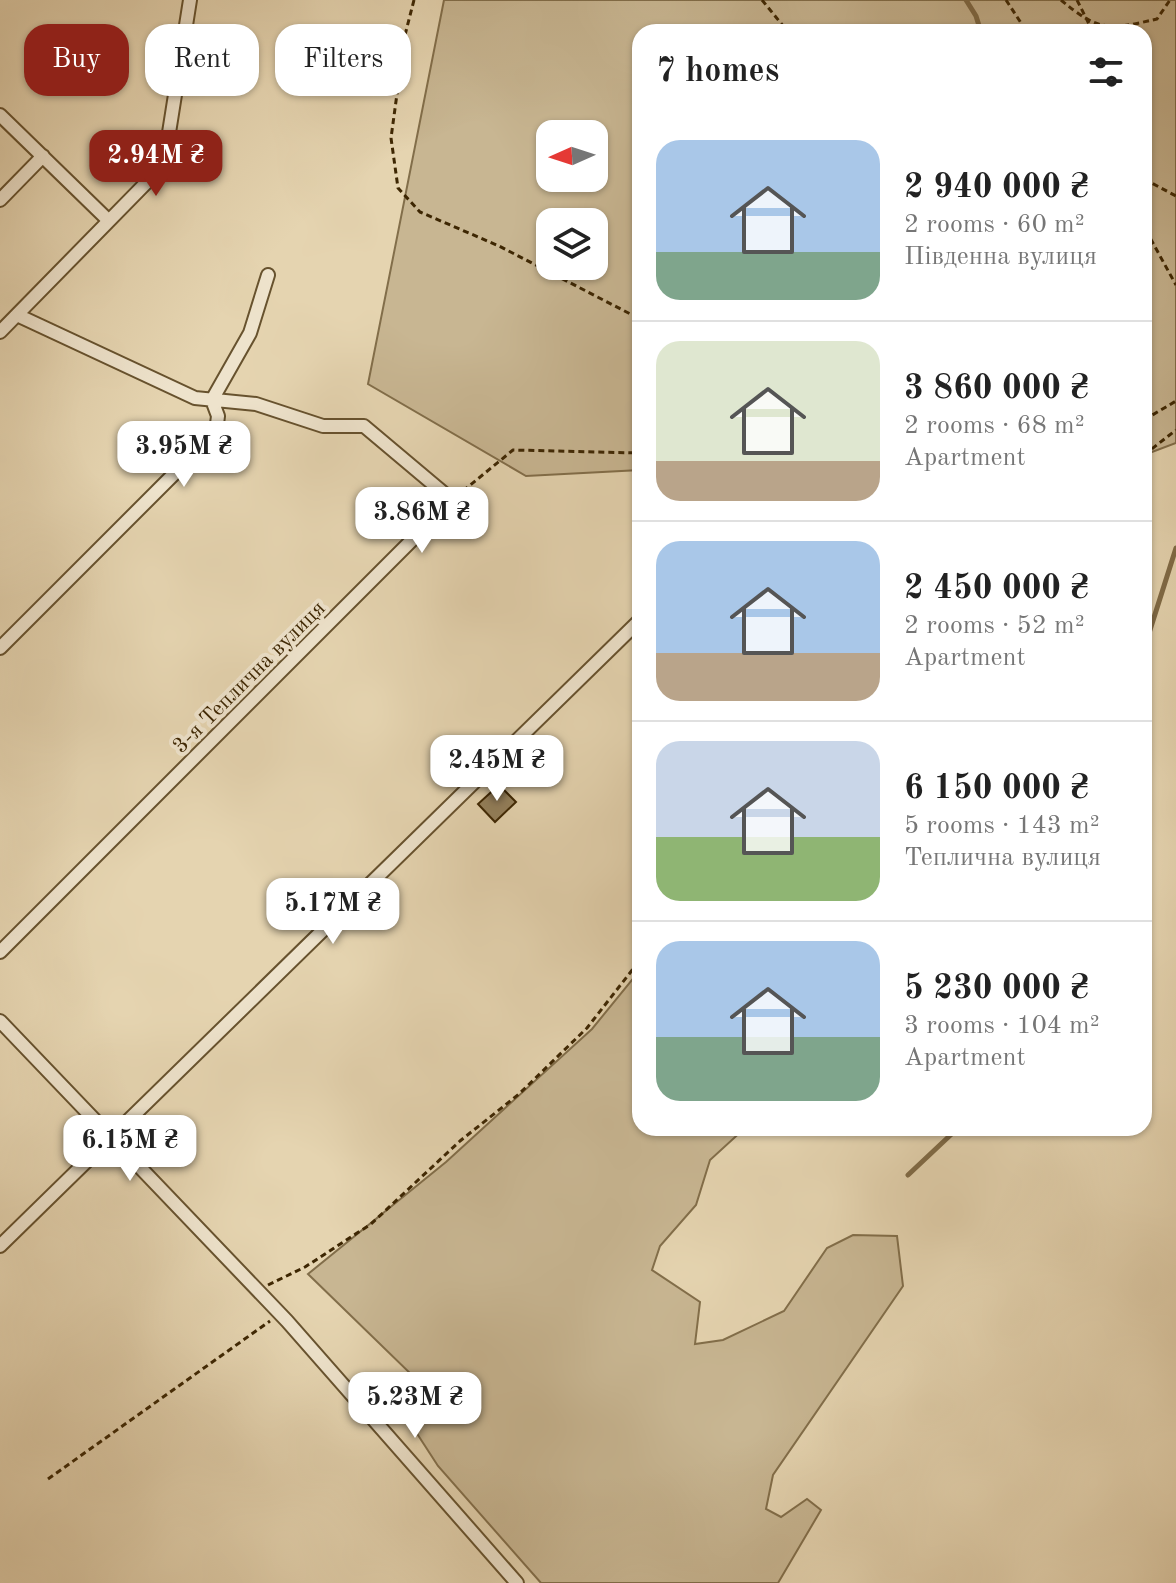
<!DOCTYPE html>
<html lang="en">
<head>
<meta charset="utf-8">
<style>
  body { margin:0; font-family:"Old Standard TT",serif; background:#f6f6f6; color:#222; height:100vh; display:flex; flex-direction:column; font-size:30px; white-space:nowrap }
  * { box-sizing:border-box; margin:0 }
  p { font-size:26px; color:#767676 }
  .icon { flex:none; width:44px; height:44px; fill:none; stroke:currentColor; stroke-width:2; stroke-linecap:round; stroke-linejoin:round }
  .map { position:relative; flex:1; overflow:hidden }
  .details { position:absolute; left:632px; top:24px; width:520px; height:1112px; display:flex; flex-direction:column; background:#fff; border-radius:24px; box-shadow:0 2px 6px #0004 }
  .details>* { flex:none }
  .hud { position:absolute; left:24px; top:24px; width:488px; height:72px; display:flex; gap:16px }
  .needle { width:52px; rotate:267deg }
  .fabs { position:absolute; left:536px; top:120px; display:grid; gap:16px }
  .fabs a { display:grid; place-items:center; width:72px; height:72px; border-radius:16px; background:#fff; box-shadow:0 2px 6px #0004; font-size:40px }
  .price { position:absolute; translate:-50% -68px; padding:0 18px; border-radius:16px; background:#fff; color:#222; font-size:26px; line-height:52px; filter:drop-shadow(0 2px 4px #0008) }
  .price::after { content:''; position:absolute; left:50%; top:48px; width:24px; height:18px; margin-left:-12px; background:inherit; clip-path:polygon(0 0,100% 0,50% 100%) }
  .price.on { background:#8f2418; color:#fff }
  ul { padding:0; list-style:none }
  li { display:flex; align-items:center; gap:24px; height:200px; padding:0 24px }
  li+li { border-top:2px solid #e0e0e0 }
  li span { display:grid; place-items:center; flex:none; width:224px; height:160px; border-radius:24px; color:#555 }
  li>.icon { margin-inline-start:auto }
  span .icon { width:96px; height:96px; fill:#fffc; stroke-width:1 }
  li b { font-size:34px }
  h2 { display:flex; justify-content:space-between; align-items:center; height:96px; padding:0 24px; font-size:34px }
  .tag { padding:0 28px; border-radius:24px; background:#fff; box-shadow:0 2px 6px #0004; font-size:28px; line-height:72px }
  .tag.on { background:#8f2418; color:#fff }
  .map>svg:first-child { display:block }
  .green { fill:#c8b692; stroke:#826e4a; stroke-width:2; fill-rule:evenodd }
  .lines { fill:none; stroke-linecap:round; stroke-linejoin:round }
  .stream { stroke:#806b47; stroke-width:5 }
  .building { fill:#94805c; stroke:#3d2602; stroke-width:2 }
  .street-casing { stroke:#67522e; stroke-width:16 }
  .path { stroke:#3d2602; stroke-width:3; stroke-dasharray:6 4; stroke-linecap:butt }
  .street { stroke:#eee3cc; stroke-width:12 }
  .labels { text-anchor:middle; stroke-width:8; stroke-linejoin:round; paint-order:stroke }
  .street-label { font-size:22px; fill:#3d2602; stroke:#eee3cc }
</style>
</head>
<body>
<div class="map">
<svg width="1176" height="1583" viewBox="0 0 1176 1583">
  <rect width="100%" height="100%" fill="#e5d4b0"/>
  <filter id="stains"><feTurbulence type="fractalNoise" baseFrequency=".0025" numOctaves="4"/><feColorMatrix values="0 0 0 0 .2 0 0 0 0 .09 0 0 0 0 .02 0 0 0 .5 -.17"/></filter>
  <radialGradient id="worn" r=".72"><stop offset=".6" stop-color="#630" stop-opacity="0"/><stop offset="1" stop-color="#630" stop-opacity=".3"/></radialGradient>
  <!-- green -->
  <path class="green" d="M 444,0 L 1176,0 L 1176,443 L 1144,455 L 1144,32 L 640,32 L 640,470 L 526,476 L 368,384 ZM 550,134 L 594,134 L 594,178 L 550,178 ZM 550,222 L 594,222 L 594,266 L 550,266 Z
    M 640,970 L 640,1128 L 745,1128 L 710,1160 L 696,1205 L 660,1246 L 652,1270 L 700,1302 L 695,1344 L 723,1340 L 784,1311 L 827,1248 L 853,1235 L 897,1236 L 903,1286 L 773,1475 L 766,1509 L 781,1517 L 807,1499 L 821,1510 L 778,1583 L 541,1583 L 438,1466 L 405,1415 L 413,1376 L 308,1274 L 446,1162 L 592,1029 Z"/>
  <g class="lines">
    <!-- stream -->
    <path class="stream" d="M 966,0 L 976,16 L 981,32
      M 1144,649 L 1176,548
      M 908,1175 L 958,1128"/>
  </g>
  <!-- building -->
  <path class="building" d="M 499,785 L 516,802 L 495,822 L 478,804 Z"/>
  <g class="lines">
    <defs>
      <path id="street" d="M 0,115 L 108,220
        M 0,200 L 43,156
        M 0,332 L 149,180 L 161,161 L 168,139 L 190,0
        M 0,648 L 216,432 L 218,416 L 212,400 L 250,333 L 268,275
        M 0,952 L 452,500 L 364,426 L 323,426 L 256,404 L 195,398 L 17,315
        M 0,1021 L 287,1321 L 517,1583
        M 0,1246 L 640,620"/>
    </defs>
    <!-- street casing -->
    <use href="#street" class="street-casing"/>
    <!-- path -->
    <path class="path" d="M 414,0 L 405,35 L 391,138 L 398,188 L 420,212 L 499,246 L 640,319
      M 762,0 L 788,32
      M 1006,0 L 1027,32
      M 1061,0 C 1099,32 1109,30 1157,19 L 1170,0
      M 1077,0 L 1093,32
      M 1144,179 L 1176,196
      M 1144,220 L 1149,236 L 1176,285
      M 1144,420 L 1176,401
      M 1144,455 L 1176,430
      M 463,491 L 513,450 L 640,453
      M 268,1285 L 305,1267 L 371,1224 L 460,1141 L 519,1094 L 587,1028 L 640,960
      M 48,1479 L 270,1321"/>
    <!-- street -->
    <use href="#street" class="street"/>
  </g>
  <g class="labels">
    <!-- street labels -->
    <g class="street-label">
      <text transform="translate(248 676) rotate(-45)" y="8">3-я Теплична вулиця</text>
    </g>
  </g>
  <rect width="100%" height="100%" filter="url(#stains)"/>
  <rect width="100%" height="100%" fill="url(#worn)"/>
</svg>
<div class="fabs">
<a><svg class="needle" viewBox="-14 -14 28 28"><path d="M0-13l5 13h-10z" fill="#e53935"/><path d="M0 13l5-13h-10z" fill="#767676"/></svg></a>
<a><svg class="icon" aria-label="layers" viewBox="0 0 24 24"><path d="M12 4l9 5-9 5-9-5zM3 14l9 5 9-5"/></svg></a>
</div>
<b class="price on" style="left:156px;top:198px">2.94M ₴</b>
<b class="price" style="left:184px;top:489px">3.95M ₴</b>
<b class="price" style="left:422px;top:555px">3.86M ₴</b>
<b class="price" style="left:497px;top:803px">2.45M ₴</b>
<b class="price" style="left:333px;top:946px">5.17M ₴</b>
<b class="price" style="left:130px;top:1183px">6.15M ₴</b>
<b class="price" style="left:415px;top:1440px">5.23M ₴</b>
<div class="hud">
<a class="tag on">Buy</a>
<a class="tag">Rent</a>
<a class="tag">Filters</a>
</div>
<section class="details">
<h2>7 homes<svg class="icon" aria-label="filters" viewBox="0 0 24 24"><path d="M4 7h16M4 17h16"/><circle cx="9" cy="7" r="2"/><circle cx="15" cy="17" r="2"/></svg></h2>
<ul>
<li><span style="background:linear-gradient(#a9c7e8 70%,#7fa58c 0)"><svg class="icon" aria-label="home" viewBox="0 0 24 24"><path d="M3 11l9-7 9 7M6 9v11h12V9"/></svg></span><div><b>2 940 000 ₴</b><p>2 rooms · 60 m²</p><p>Південна вулиця</p></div></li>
<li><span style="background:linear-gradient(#dfe7d0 75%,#b9a48a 0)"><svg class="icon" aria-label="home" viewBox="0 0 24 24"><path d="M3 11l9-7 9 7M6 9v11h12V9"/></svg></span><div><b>3 860 000 ₴</b><p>2 rooms · 68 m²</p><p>Apartment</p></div></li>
<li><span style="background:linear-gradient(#a9c7e8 70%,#b9a48a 0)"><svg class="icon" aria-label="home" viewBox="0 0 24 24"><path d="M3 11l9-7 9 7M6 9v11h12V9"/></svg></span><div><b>2 450 000 ₴</b><p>2 rooms · 52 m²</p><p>Apartment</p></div></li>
<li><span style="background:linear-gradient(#c9d6e8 60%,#8fb573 0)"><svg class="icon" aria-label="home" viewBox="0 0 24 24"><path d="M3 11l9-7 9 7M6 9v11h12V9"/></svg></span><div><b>6 150 000 ₴</b><p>5 rooms · 143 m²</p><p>Теплична вулиця</p></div></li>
<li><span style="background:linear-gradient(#a9c7e8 60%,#7fa58c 0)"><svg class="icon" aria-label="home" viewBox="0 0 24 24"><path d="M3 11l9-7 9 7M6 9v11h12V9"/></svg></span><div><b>5 230 000 ₴</b><p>3 rooms · 104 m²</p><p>Apartment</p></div></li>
</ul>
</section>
</div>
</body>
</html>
